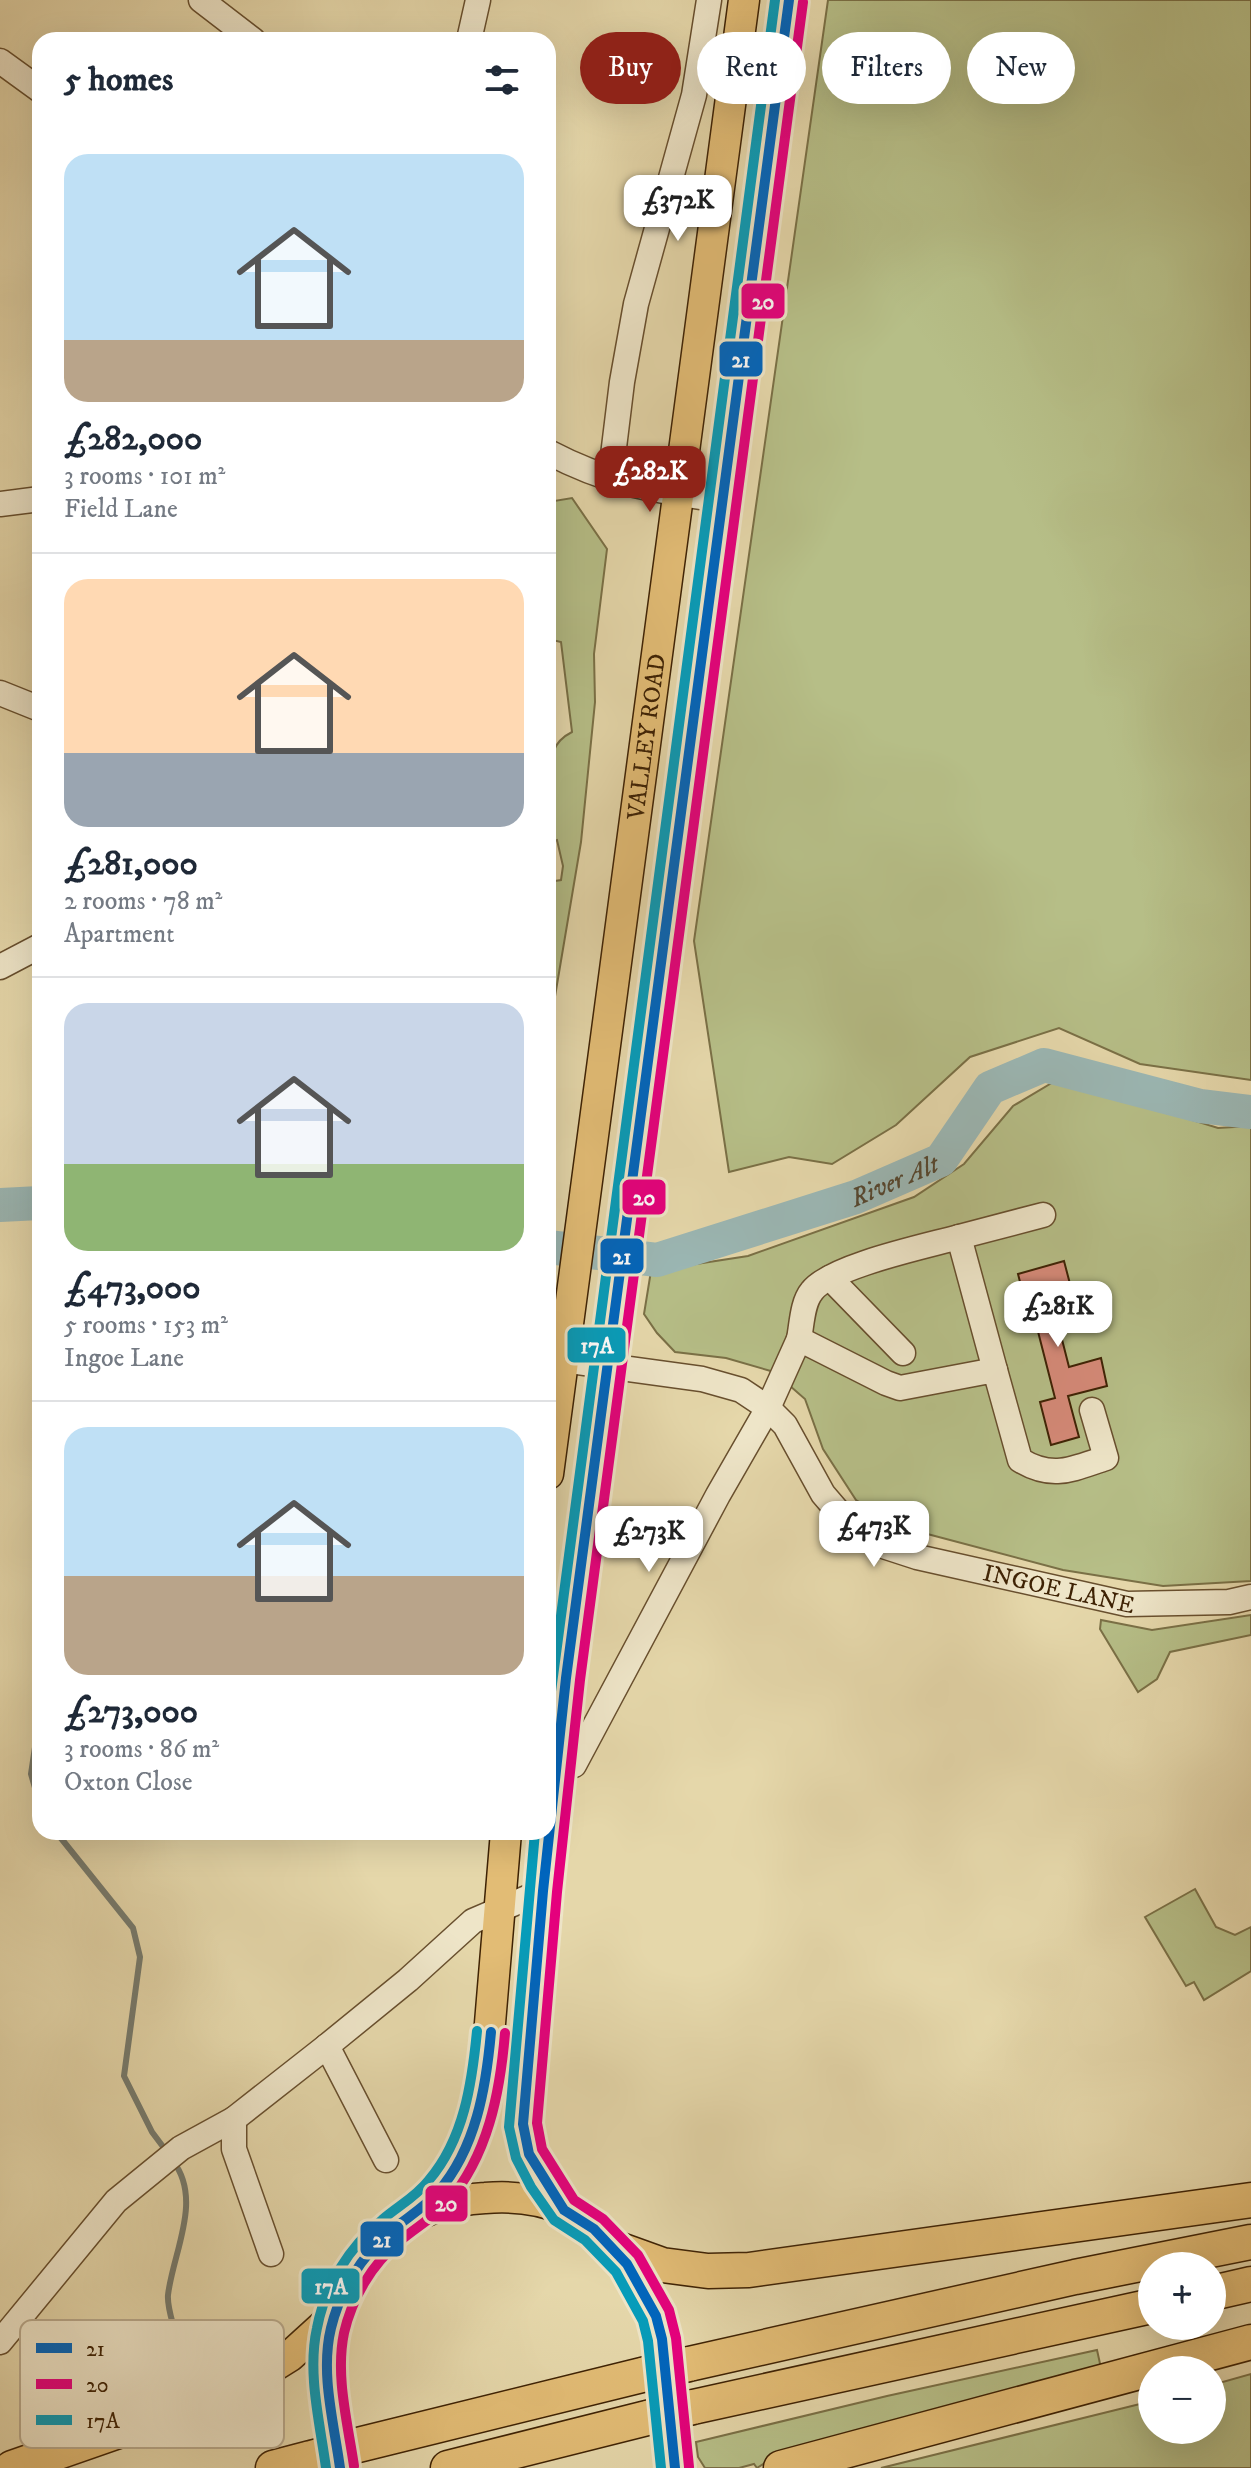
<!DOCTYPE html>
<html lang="en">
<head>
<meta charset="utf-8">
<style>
  body { margin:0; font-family:"IM FELL DW Pica",serif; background:#f2f2f3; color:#1f2937; height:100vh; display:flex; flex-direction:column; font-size:30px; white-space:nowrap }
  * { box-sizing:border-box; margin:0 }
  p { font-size:26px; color:#747a83 }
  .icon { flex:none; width:44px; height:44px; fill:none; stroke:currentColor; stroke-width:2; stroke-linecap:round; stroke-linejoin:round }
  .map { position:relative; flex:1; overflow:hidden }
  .panel { position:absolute; left:32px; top:32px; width:524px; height:1808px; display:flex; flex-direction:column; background:#fff; border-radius:24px; box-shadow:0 8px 32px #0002 }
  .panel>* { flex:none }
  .guide { position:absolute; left:580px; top:32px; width:550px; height:72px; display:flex; gap:16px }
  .tools { position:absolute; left:1138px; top:2252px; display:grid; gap:16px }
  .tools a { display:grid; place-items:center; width:88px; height:88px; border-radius:50%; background:#fff; box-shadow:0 8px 32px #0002; font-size:40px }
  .price { position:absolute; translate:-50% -68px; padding:0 18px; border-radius:16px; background:#fff; color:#222; font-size:26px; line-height:52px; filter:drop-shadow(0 2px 4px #0008) }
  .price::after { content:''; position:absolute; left:50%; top:48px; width:24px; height:18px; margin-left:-12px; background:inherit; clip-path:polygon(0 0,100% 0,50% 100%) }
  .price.on { background:#8f2418; color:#fff }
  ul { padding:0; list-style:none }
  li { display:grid; align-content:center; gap:16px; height:424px; padding:0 32px }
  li+li { border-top:2px solid #e0e1e3 }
  li span { display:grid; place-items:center; height:248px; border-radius:24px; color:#555 }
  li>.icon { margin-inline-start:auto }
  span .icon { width:144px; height:144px; fill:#fffc; stroke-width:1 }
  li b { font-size:34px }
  h2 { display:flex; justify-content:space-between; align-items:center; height:96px; padding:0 32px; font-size:34px }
  .pill { padding:0 28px; border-radius:36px; background:#fff; box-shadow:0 8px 32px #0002; font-size:28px; line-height:72px }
  .pill.on { background:#8f2418; color:#fff }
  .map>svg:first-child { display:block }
  .green { fill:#b6be87; stroke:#7a7046; stroke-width:2 }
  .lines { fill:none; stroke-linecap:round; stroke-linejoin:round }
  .stream { stroke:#767b6e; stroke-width:6 }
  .river { stroke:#9bb7b4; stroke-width:34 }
  .building { fill:#d68a79; stroke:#3e2204; stroke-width:2 }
  .minor-casing { stroke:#684f2e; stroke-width:27 }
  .major-casing { stroke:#3e2204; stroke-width:33 }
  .highway-casing { stroke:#3e2204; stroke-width:37 }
  .minor { stroke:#eee5c8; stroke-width:24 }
  .major { stroke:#e2bc75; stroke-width:30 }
  .highway { stroke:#e2bc75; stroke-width:34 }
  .highway-bridge-casing { stroke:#3e2204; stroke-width:37; stroke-linecap:butt }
  .highway-bridge { stroke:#e2bc75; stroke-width:34 }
  .bus-1-casing { stroke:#eee5c8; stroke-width:16 }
  .bus-2-casing { stroke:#eee5c8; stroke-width:16 }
  .bus-3-casing { stroke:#eee5c8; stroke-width:16 }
  .bus-1 { stroke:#0065bd; stroke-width:10 }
  .bus-2 { stroke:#e5007d; stroke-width:10 }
  .bus-3 { stroke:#069cba; stroke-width:10 }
  .labels { text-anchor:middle; stroke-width:6; stroke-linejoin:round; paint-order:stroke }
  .street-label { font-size:24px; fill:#3e2204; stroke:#eee5c8 }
  .water-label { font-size:26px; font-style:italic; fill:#554730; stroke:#eee5c8 }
  .key { fill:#eee5c8; stroke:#b9aa8d; stroke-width:2 }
  .key-label { font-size:22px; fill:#3e2204 }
  .line-badge { stroke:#eee5c8; stroke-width:3 }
  .badge-label { font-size:22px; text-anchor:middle; font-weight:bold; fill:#fff }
</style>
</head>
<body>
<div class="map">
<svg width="1251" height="2468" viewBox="0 0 1251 2468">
  <rect width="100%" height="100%" fill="#e5d7aa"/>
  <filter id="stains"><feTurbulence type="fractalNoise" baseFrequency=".0025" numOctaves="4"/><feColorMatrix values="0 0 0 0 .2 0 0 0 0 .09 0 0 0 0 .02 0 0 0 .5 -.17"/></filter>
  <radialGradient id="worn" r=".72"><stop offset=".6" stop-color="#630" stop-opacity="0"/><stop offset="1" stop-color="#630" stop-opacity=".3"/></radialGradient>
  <!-- green -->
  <path class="green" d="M 828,0 L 1251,0 L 1251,1080 L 1140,1064 L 1059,1028 L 970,1057 L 896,1125 L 832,1164 L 789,1157 L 729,1172 L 694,941 Z
    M 572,498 L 607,549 L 594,654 L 595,702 L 581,842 L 548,1038 L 548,882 L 561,880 L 563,866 L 557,840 L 548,843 L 548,780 L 553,779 C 549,758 552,742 572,732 L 561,642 L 548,639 L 548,502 Z
    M 1055,1081 L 1118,1097 L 1218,1128 L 1251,1126 L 1251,1581 L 1163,1586 L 1063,1570 L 901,1527 L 856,1500 L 823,1449 L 805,1399 L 774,1372 L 726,1358 L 675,1352 L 657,1333 L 644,1314 L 651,1271 L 748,1256 L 914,1197 L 964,1164 L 1013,1106 Z
    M 1251,1615 L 1251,1635 L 1170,1652 L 1157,1679 L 1138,1692 L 1100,1629 L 1101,1620 L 1152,1630 Z
    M 1195,1889 L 1216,1927 L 1235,1935 L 1251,1927 L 1251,1971 L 1204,2000 L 1194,1982 L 1186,1986 L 1145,1917 Z
    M 1097,2350 L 1101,2368 L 780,2453 L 757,2468 L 754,2464 L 739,2468 L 705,2468 L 698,2457 L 696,2442 L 887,2396 Z
    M 1251,2374 L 1251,2468 L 881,2468 L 1152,2401 L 1152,2430 L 1212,2430 L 1212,2385 Z"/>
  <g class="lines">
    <!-- stream -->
    <path class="stream" d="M 40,1714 L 31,1774 L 40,1805
      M 56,1832 L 133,1928 L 140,1957 L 124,2076 L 152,2132 L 167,2152
      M 155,2376 L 162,2342 L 175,2332 C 172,2320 167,2306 168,2295 C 173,2252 203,2200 173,2161"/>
    <!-- river -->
    <g class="river">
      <path d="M 0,1205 L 40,1203"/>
      <path id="s1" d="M 548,1247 L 657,1260 L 856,1197 L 941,1160 L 990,1088 L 1044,1065 L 1200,1106 L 1251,1112"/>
    </g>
  </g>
  <!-- building -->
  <path class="building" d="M 1064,1261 L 1075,1303 L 1054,1308 L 1069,1367 L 1101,1358 L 1107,1386 L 1068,1396 L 1079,1437 L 1051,1445 L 1040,1402 L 1055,1398 L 1033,1312 L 1028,1313 L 1018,1274 Z"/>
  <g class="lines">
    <defs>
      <g id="minor">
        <path d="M 201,0 L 253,40"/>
        <path d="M 469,40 L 478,0"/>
        <path d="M 0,61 L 40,90"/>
        <path d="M 548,452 C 611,485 653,490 721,500"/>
        <path d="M 610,480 L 622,382 L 636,304 L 694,95 L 709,0"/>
        <path d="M 0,504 L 40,499"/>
        <path d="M 0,693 L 40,709"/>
        <path d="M 0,967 L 40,946"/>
        <path d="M 830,1278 L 903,1353"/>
        <path d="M 799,1339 C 802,1324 802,1303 812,1291 C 831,1266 927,1246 959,1237"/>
        <path id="s2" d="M 563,1360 L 702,1379 L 741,1390 L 768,1408 L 785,1425 L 823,1494 L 853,1529 L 877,1544 L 917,1557 L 1127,1604 L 1229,1602 L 1251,1597"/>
        <path d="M 995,1370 L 959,1237 L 1043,1215"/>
        <path d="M 574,1765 L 718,1495 L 768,1408 L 799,1339 L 886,1383 L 900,1388 L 995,1370 L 1020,1460 C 1053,1480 1072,1469 1106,1458 L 1092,1410"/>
        <path d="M 327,2046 L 386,2160"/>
        <path d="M 234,2119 L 234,2149 L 271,2254"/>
        <path d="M 0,2342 L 116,2201 L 181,2148 L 234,2119 L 327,2046 L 408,1980 L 473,1921 L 543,1891"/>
      </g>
      <g id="major">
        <path id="s3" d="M 548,1474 L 744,0"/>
        <path d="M 564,2210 L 529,2154 L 523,2124 L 543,1891 L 566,1678 L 789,0"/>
        <path d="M 420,2211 C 454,2173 470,2143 484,2095 L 506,1832"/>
        <path d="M 258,2376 L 290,2356 L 334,2316"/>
        <path d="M 340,2468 C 333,2418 319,2367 334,2318 C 356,2246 411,2202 485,2198 C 511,2196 538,2198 563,2209 C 605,2228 640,2274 656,2317 C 670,2357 671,2424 675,2468"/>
      </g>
      <path id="highway" d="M 612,2247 L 662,2265 L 708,2271 L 749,2270 L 1251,2200
        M 1212,2293 L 1251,2284
        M 689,2364 L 1075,2277 L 1251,2242
        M 693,2407 L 1152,2306
        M 354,2446 L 646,2374
        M 12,2468 L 213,2398 L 258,2376
        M 273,2468 L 311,2458
        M 448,2468 L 651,2417
        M 781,2468 L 1251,2342"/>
    </defs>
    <!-- minor casing -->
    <use href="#minor" class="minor-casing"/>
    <!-- major casing -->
    <use href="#major" class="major-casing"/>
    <!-- highway casing -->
    <use href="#highway" class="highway-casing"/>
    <!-- minor -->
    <use href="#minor" class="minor"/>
    <!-- major -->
    <use href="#major" class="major"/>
    <!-- highway -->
    <use href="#highway" class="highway"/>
    <defs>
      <path id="highway-bridge" d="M 646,2374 L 689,2364
        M 651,2417 L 693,2407
        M 311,2458 L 354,2446"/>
    </defs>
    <!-- highway-bridge casing -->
    <use href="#highway-bridge" class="highway-bridge-casing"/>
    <!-- highway-bridge -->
    <use href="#highway-bridge" class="highway-bridge"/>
    <defs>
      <path id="bus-1" d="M 340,2468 C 334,2423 320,2373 331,2328 C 340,2291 361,2256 391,2231 C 406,2218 424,2208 438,2192 C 476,2148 486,2088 491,2032
        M 675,2468 L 662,2339 L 656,2316 L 627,2264 L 594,2229 L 564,2210 L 529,2154 L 523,2124 L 543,1891 L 566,1678 L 789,0"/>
      <path id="bus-2" d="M 354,2466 C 348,2424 335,2376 344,2333 C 352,2298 372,2264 400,2241 C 415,2228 433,2218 447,2203 C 488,2156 500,2093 505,2033
        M 689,2467 L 676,2338 L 669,2310 L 638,2255 L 603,2219 L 574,2200 L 542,2149 L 537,2123 L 557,1892 L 580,1680 L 803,2"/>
      <path id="bus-3" d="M 548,1714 L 775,0
        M 535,1832 L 509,2127 L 516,2158 L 531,2187 L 554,2220 L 585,2240 L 616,2272 L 643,2321 L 648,2341 L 661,2468
        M 326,2468 C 320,2423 307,2373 317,2328 C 325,2286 349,2247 382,2220 C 398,2206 416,2197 429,2180 C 464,2139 472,2083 477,2031"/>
    </defs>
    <!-- bus-1 casing -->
    <use href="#bus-1" class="bus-1-casing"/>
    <!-- bus-2 casing -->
    <use href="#bus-2" class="bus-2-casing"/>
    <!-- bus-3 casing -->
    <use href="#bus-3" class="bus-3-casing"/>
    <!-- bus-1 -->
    <use href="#bus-1" class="bus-1"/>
    <!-- bus-2 -->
    <use href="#bus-2" class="bus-2"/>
    <!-- bus-3 -->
    <use href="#bus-3" class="bus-3"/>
  </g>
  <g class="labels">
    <!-- street labels -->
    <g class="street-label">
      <text dy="8" stroke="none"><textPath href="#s3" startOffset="744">VALLEY ROAD</textPath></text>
      <text dy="8" stroke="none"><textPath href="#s2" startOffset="578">INGOE LANE</textPath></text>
    </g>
    <!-- water labels -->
    <g class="water-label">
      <text dy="9" stroke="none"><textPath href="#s1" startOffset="360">River Alt</textPath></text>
    </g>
  </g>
  <!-- legend -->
  <rect x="20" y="2320" width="264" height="128" rx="12" class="key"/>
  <rect x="36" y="2343" width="36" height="10" fill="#0065bd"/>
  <rect x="36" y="2379" width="36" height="10" fill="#e5007d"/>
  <rect x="36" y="2415" width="36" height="10" fill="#069cba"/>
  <g class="key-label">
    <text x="86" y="2356">21</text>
    <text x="86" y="2392">20</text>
    <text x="86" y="2428">17A</text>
  </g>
  <g class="line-badge">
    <rect x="740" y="282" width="46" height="38" rx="8" fill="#e5007d"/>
    <rect x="718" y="340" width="46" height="38" rx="8" fill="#0065bd"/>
    <rect x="621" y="1178" width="46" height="38" rx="8" fill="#e5007d"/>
    <rect x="599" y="1237" width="46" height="38" rx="8" fill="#0065bd"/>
    <rect x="566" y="1326" width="61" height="38" rx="8" fill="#069cba"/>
    <rect x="424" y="2184" width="45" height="39" rx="8" fill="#e5007d"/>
    <rect x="359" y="2220" width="46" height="38" rx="8" fill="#0065bd"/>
    <rect x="300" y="2267" width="61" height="38" rx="8" fill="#069cba"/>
  </g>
  <g class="badge-label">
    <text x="763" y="309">20</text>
    <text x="741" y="367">21</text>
    <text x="644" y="1205">20</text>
    <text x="622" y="1264">21</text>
    <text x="597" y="1353">17A</text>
    <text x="446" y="2211">20</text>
    <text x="382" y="2247">21</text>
    <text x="331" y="2294">17A</text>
  </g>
  <rect width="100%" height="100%" filter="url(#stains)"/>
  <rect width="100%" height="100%" fill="url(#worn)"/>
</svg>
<div class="tools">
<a>+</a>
<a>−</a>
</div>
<b class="price" style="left:678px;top:243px">£372K</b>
<b class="price on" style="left:650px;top:514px">£282K</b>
<b class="price" style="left:1058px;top:1349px">£281K</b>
<b class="price" style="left:874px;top:1569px">£473K</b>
<b class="price" style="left:649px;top:1574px">£273K</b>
<div class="guide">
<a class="pill on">Buy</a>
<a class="pill">Rent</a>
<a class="pill">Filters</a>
<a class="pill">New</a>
</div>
<section class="panel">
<h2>5 homes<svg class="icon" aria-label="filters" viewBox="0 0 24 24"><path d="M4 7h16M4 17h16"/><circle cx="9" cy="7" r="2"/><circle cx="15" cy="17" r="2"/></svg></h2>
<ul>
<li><span style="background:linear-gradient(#bfe0f5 75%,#b9a48a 0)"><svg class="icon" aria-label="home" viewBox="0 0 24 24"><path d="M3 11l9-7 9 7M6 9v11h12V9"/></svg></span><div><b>£282,000</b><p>3 rooms · 101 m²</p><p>Field Lane</p></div></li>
<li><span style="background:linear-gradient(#ffd9b3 70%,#9aa5b1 0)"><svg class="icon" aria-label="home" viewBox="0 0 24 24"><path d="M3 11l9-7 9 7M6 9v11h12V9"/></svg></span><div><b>£281,000</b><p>2 rooms · 78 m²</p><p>Apartment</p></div></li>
<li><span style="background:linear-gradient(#c9d6e8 65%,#8fb573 0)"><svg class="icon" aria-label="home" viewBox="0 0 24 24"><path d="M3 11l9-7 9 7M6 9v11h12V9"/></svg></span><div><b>£473,000</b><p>5 rooms · 153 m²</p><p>Ingoe Lane</p></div></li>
<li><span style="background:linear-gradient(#bfe0f5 60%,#b9a48a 0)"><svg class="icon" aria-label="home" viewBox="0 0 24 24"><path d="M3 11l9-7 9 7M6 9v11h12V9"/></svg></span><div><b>£273,000</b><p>3 rooms · 86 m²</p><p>Oxton Close</p></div></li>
</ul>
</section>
</div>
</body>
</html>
